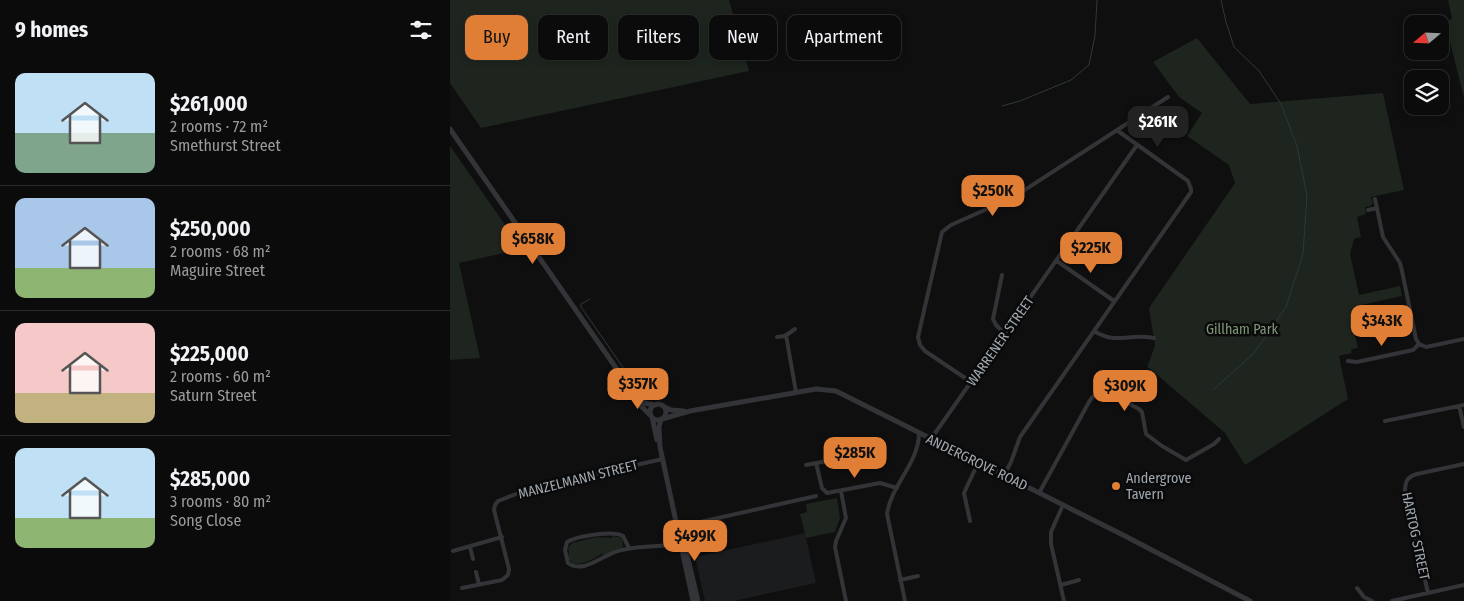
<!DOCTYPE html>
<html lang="en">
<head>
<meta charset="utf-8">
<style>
  body { margin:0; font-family:"Fira Sans Condensed",sans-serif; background:#19191a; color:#f1f3f6; height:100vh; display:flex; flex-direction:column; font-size:19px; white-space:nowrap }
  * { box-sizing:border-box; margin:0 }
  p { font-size:16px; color:#9a9b9d }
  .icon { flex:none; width:28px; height:28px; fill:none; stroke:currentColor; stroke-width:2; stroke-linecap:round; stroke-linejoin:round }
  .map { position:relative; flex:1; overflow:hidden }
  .panel { display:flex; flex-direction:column; background:#0b0b0c; width:450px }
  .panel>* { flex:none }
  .banner { position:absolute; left:15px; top:15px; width:475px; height:45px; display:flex; gap:10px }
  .needle { width:32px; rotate:251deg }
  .tools { position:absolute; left:954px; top:15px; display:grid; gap:10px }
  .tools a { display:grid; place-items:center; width:45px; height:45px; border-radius:10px; background:#0b0b0c; box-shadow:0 2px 8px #0003,0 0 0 1px #2b2b2d; font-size:25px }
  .price { position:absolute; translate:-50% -42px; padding:0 11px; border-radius:10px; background:#e17e36; color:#111; font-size:16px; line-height:32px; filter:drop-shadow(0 1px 2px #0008) }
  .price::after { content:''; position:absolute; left:50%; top:30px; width:15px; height:11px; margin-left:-8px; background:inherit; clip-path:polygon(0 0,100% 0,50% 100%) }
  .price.selected { background:#222; color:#fff }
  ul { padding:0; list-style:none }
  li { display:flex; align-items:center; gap:15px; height:125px; padding:0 15px }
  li+li { border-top:1px solid #2b2b2d }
  li span { display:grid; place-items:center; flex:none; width:140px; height:100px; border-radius:10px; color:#555 }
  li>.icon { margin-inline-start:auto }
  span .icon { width:60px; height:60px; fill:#fffc; stroke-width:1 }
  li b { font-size:21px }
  h2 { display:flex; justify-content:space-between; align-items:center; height:60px; padding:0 15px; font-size:21px }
  .chip { padding:0 18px; border-radius:10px; background:#0b0b0c; box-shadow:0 2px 8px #0003,0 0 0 1px #2b2b2d; font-size:18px; line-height:45px }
  .chip.selected { background:#e17e36; color:#111 }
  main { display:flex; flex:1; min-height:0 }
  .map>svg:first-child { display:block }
  .built { fill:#1b1c1d }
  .green { fill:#1e241e }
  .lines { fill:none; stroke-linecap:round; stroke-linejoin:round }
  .stream { stroke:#2e393c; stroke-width:1 }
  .minor { stroke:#323437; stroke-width:4 }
  .tertiary { stroke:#323437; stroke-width:5 }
  .poi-dot { fill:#e17e36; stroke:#0a0a0b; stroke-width:2 }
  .labels { text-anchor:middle; stroke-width:5; stroke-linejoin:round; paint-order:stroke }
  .park-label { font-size:14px; fill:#7f9a79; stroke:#0a0a0b }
  .street-label { font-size:14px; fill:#a1a9b0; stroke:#0a0a0b }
  .poi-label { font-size:14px; fill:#a1a9b0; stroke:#0a0a0b; text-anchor:start }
</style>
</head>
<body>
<main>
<section class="panel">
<h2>9 homes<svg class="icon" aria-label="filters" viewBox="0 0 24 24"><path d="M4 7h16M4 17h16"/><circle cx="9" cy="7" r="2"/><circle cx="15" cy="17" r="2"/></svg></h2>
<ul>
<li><span style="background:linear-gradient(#bfe0f5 60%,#7fa58c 0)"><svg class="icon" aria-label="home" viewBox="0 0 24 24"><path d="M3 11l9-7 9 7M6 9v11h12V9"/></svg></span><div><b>$261,000</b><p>2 rooms · 72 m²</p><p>Smethurst Street</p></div></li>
<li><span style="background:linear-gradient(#a9c7e8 70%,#8fb573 0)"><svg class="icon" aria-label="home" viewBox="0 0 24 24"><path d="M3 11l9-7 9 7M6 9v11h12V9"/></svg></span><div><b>$250,000</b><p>2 rooms · 68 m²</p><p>Maguire Street</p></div></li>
<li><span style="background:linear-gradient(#f6c9c9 70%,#c2b280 0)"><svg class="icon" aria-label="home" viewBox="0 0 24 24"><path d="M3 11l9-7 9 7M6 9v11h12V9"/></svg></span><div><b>$225,000</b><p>2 rooms · 60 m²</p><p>Saturn Street</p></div></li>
<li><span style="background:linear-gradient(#bfe0f5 70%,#8fb573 0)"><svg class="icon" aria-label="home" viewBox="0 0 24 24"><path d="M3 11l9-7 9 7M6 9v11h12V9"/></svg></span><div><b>$285,000</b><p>3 rooms · 80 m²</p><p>Song Close</p></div></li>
</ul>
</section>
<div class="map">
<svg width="1014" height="601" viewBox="0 0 1014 601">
  <rect width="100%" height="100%" fill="#0f0f10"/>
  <!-- built -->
  <path class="built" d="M 355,533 L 366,583 L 284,601 L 255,601 L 245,557 Z"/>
  <!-- green -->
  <path class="green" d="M 0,0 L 279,0 L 299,71 L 31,128 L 0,83 Z
    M 998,0 L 1014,0 L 1014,98 L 995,22 L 1002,19 Z
    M 747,38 L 800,104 L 933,93 L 954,190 L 921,197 L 923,203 L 921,206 L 915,207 L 916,214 L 907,217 L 911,237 L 904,239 L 900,254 L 909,295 L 950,286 L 952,296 L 911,305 L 917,332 L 905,335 L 908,348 L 901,349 L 902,353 L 889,356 L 898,399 L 795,465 L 775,433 L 698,367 L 697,368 L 705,345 L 699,308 L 785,183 L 779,165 L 737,136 L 752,113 L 729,97 L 703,62 Z
    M 0,146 L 72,249 L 9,263 L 30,358 L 0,360 Z
    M 387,498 L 390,518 L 385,532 L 356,538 L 350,514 L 357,512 L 356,504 Z
    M 163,536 L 172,538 L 173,547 L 154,555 L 151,554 C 142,560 135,564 123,564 L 118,559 L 119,550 L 117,549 L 122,543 L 147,537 L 162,538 Z"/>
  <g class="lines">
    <!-- stream -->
    <path class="stream" d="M 552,106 L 570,101 L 621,80 L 639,65 L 645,36 L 647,0
      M 140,299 L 131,304 L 131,307 L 179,376
      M 763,390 L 804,353 L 836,307 L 853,254 L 857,196 L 847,146 L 831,104 L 809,71 L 784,47 L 776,22 L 771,0"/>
    <!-- minor -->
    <path class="minor" d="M 925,199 L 933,237 L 950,263 L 952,271 L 966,339 L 969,344 L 976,347 L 1014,339
      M 918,210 L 927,208
      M 607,261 L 664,301
      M 552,275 L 543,319 L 546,325 L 555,334
      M 644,331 C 666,345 679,333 704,338
      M 336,335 L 346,392
      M 327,337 L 335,336 L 345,329
      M 898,361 L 907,362 L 963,350 L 969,344
      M 521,382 L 475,351 L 470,345 L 468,337 L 492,232 L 501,225 L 564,197 L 718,97
      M 1009,406 L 1014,427
      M 935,421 L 1014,405
      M 481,439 L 687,145
      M 366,463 L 372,488 L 377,493 L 430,483 L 447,488
      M 356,465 L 377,461
      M 554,475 L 561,462 L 570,437 L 741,192 L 741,189 L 738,181 L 668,131
      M 391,491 L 396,518 L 386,541 L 385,547 L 396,601
      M 589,493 L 639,402 C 642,397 645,393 651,392 C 659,391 681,405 689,409 L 692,412 L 696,434 L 712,446 L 736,460 L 764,444 L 769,439
      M 613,505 L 601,532 L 601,544 L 614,601
      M 520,521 L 514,493 L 528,463
      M 228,527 L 366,496
      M 20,547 L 23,559
      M 179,548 L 173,536 C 163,530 127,536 117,542 L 115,550 L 118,563 C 132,574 151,557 165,552 C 183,545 211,547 231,544
      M 3,551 L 52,537
      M 26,572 L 29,584
      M 450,580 L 468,576
      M 611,585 L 629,580
      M 12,588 L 52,580 L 58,575 L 59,569 L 44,510 L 45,505 L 48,501 L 82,488 L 213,459
      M 907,588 L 914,597 L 922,601
      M 978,593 L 955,492 C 955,481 957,477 967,474 L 1014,464
      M 455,601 L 437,514 C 441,485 469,463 469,433
      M 942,601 L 1014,585"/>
    <!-- tertiary -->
    <path class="tertiary" d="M 0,129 L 182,391 L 189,404 L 201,416
      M 184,393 L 195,403 L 205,405
      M200 412a8 8 0 1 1 16 0a8 8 0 1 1-16 0Z
      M 214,407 L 221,410 L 234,411
      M 202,417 L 207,440
      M 211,419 L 209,427 L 210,447 L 243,601
      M 212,419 L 240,411 L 366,389 L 386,391 L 673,535 L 800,601
      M 234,542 L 248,601"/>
  </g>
  <!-- markers -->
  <circle class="poi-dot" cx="666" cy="486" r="5"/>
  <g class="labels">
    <!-- park labels -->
    <g class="park-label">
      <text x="792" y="334">Gillham Park</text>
    </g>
    <!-- street labels -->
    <g class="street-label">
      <text transform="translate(550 341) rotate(-55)" y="5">WARRENER STREET</text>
      <text transform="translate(527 462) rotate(26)" y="5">ANDERGROVE ROAD</text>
      <text transform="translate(128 479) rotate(-14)" y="5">MANZELMANN STREET</text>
      <text transform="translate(966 536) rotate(78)" y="5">HARTOG STREET</text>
    </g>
    <!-- poi labels -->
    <g class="poi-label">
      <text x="676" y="483">Andergrove<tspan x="676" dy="16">Tavern</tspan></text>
    </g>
  </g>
</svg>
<div class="tools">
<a><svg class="needle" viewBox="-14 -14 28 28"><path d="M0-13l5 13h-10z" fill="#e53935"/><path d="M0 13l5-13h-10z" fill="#9a9b9d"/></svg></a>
<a><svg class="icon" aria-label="layers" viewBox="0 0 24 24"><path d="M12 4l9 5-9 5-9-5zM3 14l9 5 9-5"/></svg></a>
</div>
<b class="price selected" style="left:708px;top:148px">$261K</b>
<b class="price" style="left:543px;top:217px">$250K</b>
<b class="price" style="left:83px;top:265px">$658K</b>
<b class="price" style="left:641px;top:274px">$225K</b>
<b class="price" style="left:932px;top:347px">$343K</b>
<b class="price" style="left:188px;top:410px">$357K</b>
<b class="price" style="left:675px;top:412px">$309K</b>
<b class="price" style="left:405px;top:479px">$285K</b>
<b class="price" style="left:245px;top:562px">$499K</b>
<div class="banner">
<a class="chip selected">Buy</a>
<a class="chip">Rent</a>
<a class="chip">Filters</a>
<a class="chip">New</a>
<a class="chip">Apartment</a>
</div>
</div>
</main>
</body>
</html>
